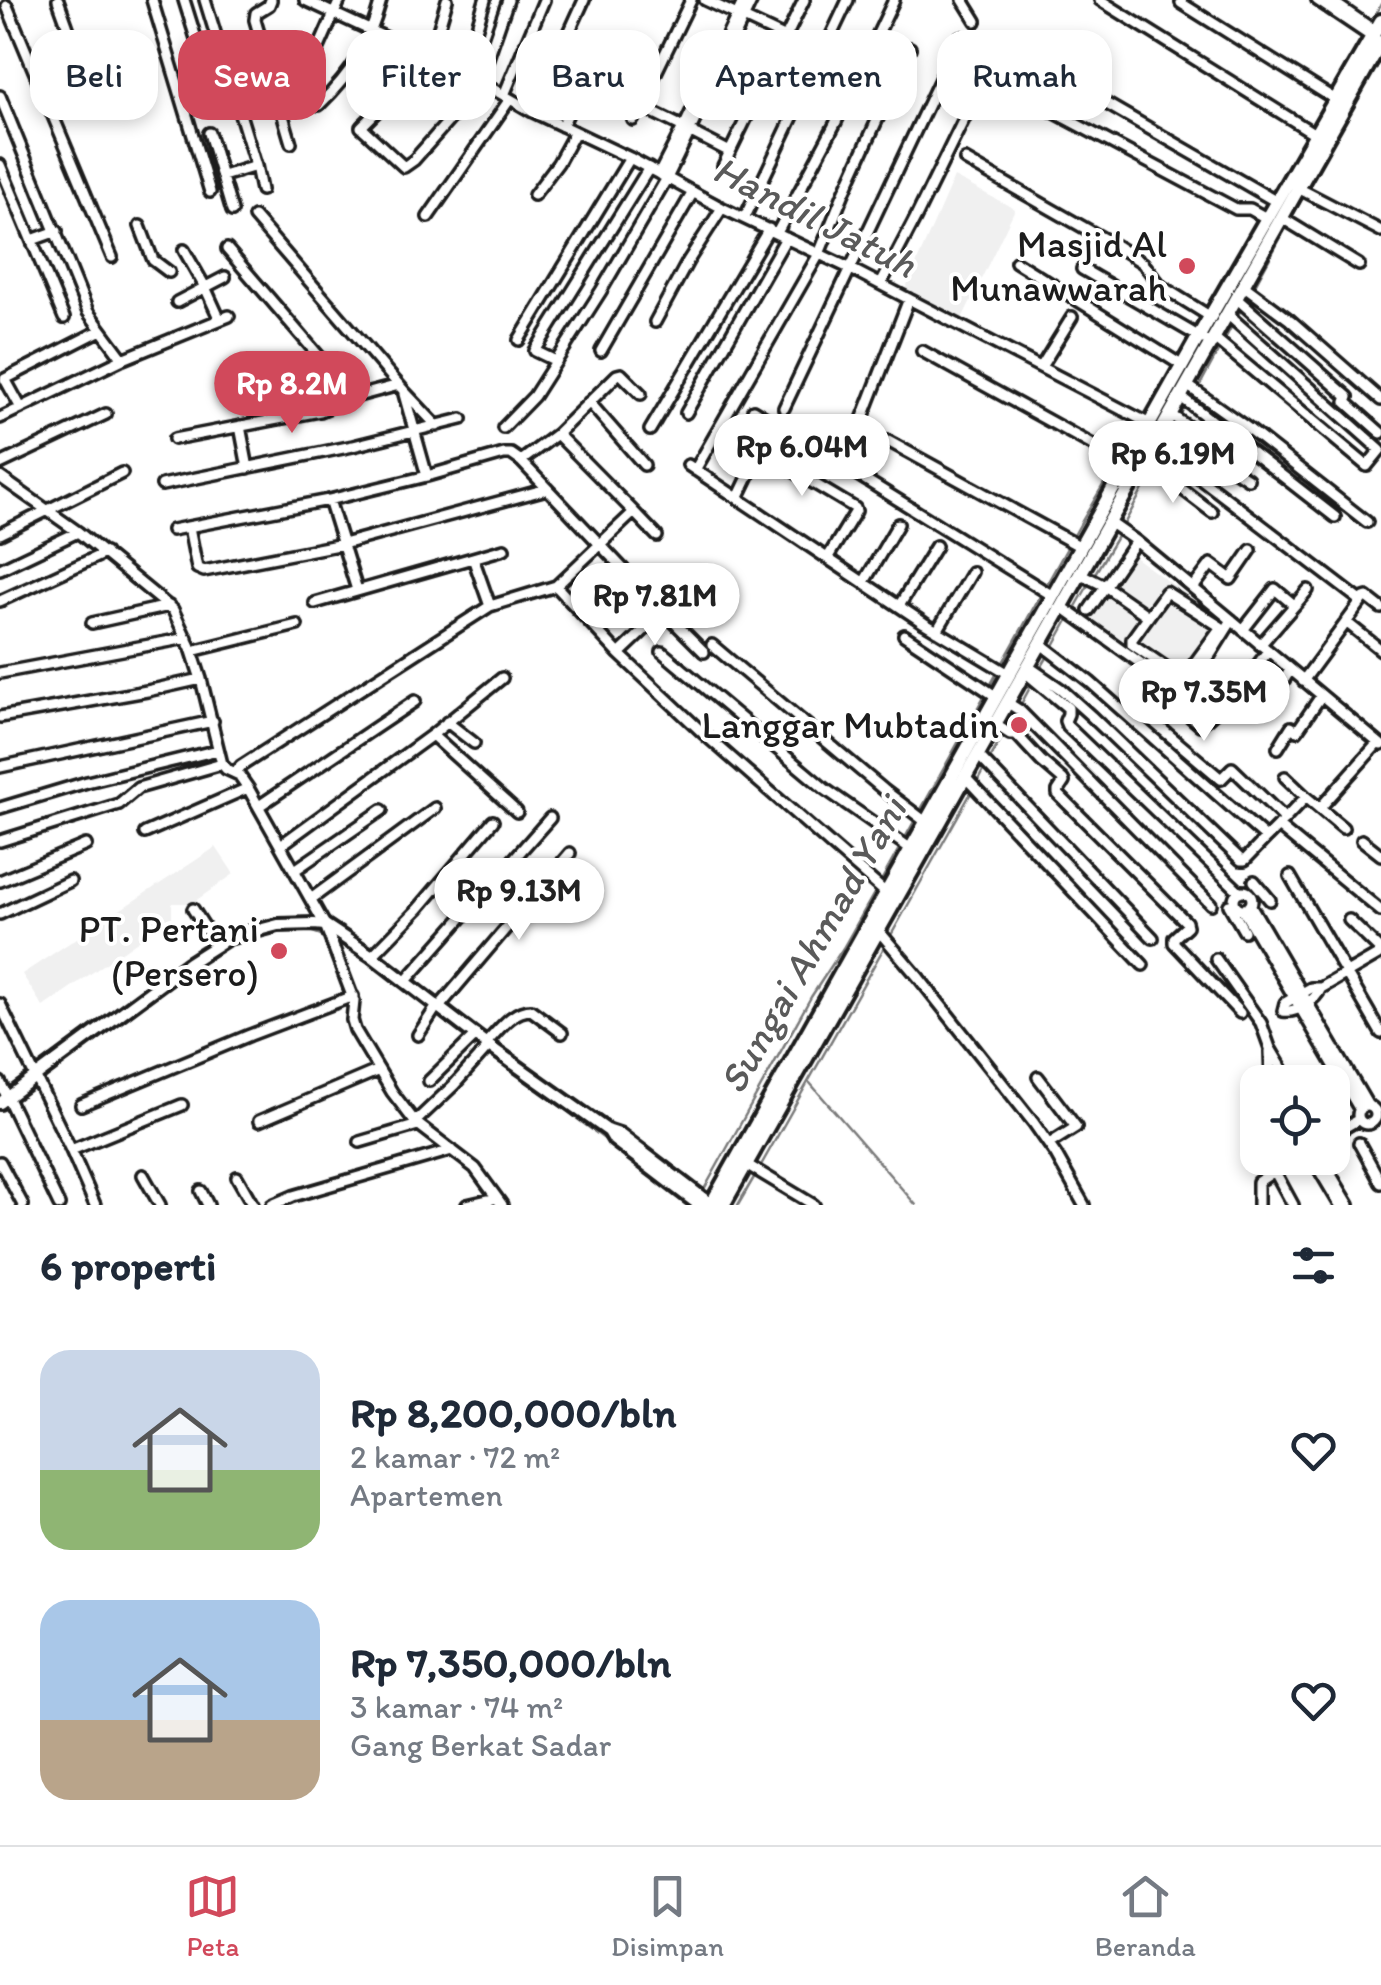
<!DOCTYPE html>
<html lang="id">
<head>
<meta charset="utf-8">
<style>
  body { margin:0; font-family:Itim,sans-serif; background:#f2f2f3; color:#1f2937; height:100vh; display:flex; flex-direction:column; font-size:38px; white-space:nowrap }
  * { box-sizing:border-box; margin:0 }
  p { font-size:32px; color:#747a83 }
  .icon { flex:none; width:55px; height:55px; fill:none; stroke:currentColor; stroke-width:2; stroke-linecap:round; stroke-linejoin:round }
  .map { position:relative; height:1205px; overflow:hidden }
  .details { display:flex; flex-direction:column; background:#fff; flex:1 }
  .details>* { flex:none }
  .top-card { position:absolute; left:30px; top:30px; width:1322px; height:90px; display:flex; gap:20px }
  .buttons { position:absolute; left:1240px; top:1065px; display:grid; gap:20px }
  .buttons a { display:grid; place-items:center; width:110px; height:110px; border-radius:20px; background:#fff; box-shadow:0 5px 15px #0003; font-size:50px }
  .price { position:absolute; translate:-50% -85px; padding:0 22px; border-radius:35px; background:#fff; color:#222; font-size:32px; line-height:65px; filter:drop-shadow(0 2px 5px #0008) }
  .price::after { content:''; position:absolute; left:50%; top:60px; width:30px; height:22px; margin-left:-15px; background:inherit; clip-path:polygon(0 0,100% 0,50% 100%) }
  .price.selected { background:#d1495b; color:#fff }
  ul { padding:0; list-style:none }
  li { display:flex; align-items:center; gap:30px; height:250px; padding:0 40px }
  li span { display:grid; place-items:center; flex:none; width:280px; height:200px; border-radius:30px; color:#555 }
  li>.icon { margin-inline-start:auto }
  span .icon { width:120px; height:120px; fill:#fffc; stroke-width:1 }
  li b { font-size:42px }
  h2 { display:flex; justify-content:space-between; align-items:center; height:120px; padding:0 40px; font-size:42px }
  .chip { padding:0 35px; border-radius:30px; background:#fff; box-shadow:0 5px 15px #0003; font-size:35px; line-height:90px }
  .chip.selected { background:#d1495b; color:#fff }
  .dock { display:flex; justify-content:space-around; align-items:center; height:140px; border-top:2px solid #e0e1e3; background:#fff; font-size:28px; color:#747a83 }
  .dock a { display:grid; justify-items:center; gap:5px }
  .dock .selected { color:#d1495b }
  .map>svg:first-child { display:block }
  .built { fill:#f0f0f0 }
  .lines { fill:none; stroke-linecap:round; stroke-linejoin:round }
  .stream { stroke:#7a7a7a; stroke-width:2.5 }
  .minor-casing { stroke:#1c1c1c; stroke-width:16 }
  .major-casing { stroke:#1c1c1c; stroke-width:18 }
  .highway-casing { stroke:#1c1c1c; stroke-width:20 }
  .minor { stroke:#fff; stroke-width:9 }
  .major { stroke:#fff; stroke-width:10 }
  .highway { stroke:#fff; stroke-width:12 }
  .poi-dot { fill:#d1495b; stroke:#fff; stroke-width:4 }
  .labels { text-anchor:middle; stroke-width:8; stroke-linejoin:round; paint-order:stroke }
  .poi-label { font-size:38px; fill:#1c1c1c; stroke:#fff; text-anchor:end }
  .water-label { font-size:40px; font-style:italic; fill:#5a5a5a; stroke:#fff }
</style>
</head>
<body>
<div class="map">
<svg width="1381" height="1205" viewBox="0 0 1381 1205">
  <rect width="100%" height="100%" fill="#fff"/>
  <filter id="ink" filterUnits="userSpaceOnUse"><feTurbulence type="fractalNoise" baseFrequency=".01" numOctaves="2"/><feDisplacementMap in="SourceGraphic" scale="20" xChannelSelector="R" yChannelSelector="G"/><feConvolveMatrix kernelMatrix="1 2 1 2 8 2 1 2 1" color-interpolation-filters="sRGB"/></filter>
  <g filter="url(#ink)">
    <!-- built -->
    <path class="built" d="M 954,177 L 1015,209 L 960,323 L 904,292 Z
      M 1133,556 L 1226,623 L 1180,688 L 1087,621 Z
      M 216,847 L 234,874 L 188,906 L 187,903 L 172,903 L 172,917 L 43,1007 L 22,974 Z"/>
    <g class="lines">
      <!-- stream -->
      <path class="stream" d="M 319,0 L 331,5
        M 338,9 L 462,67
        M 1370,25 L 1381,4
        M 469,71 L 502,88
        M 510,91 L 534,104
        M 541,107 L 560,117
        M 567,121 L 658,167
        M 673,175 L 742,210
        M 1307,190 L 1381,56
        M 1273,195 L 1363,37
        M 749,214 L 818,248
        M 1254,287 L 1303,197
        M 946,313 L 1041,361
        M 1237,317 L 1250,294
        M 1195,329 L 1258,219
        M 1177,359 L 1191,336
        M 1048,365 L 1145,415
        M 1199,387 L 1233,324
        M 1144,415 L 1173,366
        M 1165,449 L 1178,425
        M 1122,528 L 1161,456
        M 1094,575 L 1118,535
        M 1074,610 L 1090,582
        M 1052,649 L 1070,617
        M 1039,671 L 1048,656
        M 1020,706 L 1033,682
        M 1008,727 L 1016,713
        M 988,762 L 1004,734
        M 976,784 L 984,769
        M 920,811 L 1082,521 L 1140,422
        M 881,881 L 916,818
        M 297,885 L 317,922
        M 307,930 L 327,937
        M 890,937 L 972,791
        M 508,1067 L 623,1153
        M 810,1083 L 916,1205
        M 760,1167 L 886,944
        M 702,1193 L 811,997 L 843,948 L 877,888
        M 738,1205 L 756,1174"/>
      <defs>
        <path id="minor" d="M 58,0 L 72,39
          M 152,0 L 210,192
          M 184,0 L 209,80
          M 205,0 L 256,166 L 261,190
          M 271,0 L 269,5 L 256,13 L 255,20 L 291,143
          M 305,0 L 479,81 L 533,112 L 630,158 L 722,208 L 849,268 L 1150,424
          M 447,0 L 430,58 L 361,127 L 404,167 L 414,160 L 460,108 L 481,78 L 508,0
          M 705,0 L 784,37
          M 963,0 L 976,21
          M 1100,0 L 1315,134
          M 1317,0 L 1372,37
          M 1330,0 L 1375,31
          M 1181,3 L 1336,100
          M 7,6 L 112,257
          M 950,57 L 1236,209 L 1250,209 L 1268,219
          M 310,68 L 340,0
          M 463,73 L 485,0
          M 504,95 L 544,0
          M 0,96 L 88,312 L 123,359
          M 1100,100 L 1277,202
          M 319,105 C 354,71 368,47 381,0
          M 640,106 L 683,127
          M 533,112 L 584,0
          M 633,120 L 691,0
          M 685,125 L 744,0
          M 562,126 L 596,54
          M 691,131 L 685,134 L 682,129 L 687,125 L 691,128 L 752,0
          M 691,132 L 730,152
          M 209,133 L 232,211
          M 965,160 L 1118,247 L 1143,263 L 1161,286 L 1211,317
          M 0,165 L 64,318
          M 723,166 L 804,0
          M 659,174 L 682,129
          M 223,176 L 256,166
          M 1298,188 L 1381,231
          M 534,195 L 558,163 L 575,132
          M 254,217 L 404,391 L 437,426
          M 428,217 L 510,99
          M 745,217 L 848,0
          M 1282,218 L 1359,265
          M 140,226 L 153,260 L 169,272
          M 777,233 L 835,124 L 894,0
          M 32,240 L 57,231
          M 227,249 L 354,397
          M 184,250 L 205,287 L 220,320
          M 1016,262 L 1183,366
          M 1082,269 L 1203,339
          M 881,284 L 916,217 L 985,76
          M 1243,285 L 1290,320 L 1381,400
          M 1236,298 L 1348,397 L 1346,402 L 1381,433
          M 177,302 L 225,277
          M 655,322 L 688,261 L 722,208
          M 1213,337 L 1367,466 L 1380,450 L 1227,314
          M 519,340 L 630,158
          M 601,351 L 693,192
          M 922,351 L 1127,464
          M 556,361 L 535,351 L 649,168
          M 1041,367 L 1072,317
          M 1187,385 L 1250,430 L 1367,522
          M 404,394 L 427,476
          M 1181,397 L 1335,517
          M 589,402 L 644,465
          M 21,408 L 5,379 L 101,330
          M 784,408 L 960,37
          M 753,410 L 1053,596
          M 686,413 L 786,238
          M 1171,415 L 1204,438 L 1216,458 L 1248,479
          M 0,418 L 123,359 L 229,316
          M 860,425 L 909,299
          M 240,426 L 248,468
          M 503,428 L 534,396 L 601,291 L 667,178 L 689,133
          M 650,430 L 769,229
          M 174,439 L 320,411 L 354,397 L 399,385
          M 888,441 L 1081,547
          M 1153,445 L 1171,456 L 1361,601
          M 1144,460 L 1212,512
          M 521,461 L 557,434 L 617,375 L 621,374 L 641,394
          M 0,464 L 106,414
          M 688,465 L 924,623 L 1009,674
          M 695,470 L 819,254 L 843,195 L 910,48
          M 0,477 L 78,532 L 173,610 L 192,651 L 201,679 L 222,764 L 226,769 L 239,775 L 248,788 L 325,925 L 354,1001 L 352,1020 L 355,1030 L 392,1092 L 415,1122 L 475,1168 L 502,1205
          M 162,485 L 353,446 L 462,419
          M 738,498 L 759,454 L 763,453 L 855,508 L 856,511 L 828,557
          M 329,500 L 357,590
          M 634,512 L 657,536
          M 1109,522 L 1136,541 L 1228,617 L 1381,745
          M 189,527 L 197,568 L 204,571 L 343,544 L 547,489
          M 172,530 L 329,500 L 427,476 L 504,454 L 511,454 L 521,461 L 664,612 L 704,652
          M 0,534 L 122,473
          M 473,558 L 490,606 L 556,586 L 619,654 L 703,733 L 886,893
          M 0,569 L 78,532
          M 1081,574 L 1105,586 L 1148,616
          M 864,582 L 898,524
          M 556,586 L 634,512 L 557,434
          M 1193,588 L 1211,564 L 1231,579 L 1251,550
          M 1166,592 L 1221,627 L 1183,679 L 1132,644 L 1132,639 Z
          M 0,601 L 105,553
          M 315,603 L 504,549
          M 899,606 L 936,546
          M 1061,606 L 1185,695 L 1232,620
          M 1089,610 L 1136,541
          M 1346,622 L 1381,650
          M 92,623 L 169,606
          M 1243,630 L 1275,589 L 1294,605
          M 937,631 L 972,572
          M 904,635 L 997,697
          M 1041,644 L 1090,682 L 1266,838 L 1278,826 L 1381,911
          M 712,645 L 884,790 L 926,822
          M 1260,645 L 1308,590
          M 192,651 L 297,625
          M 662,652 L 825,789 L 911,849
          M 619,654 L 699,578 L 703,579 L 719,595
          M 1029,667 L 1061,689 L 1091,716 L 1241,860 L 1245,860 L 1266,838
          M 1025,672 L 1068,708 L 1068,714 L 1065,721 L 1067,726 L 1240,892
          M 0,673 L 187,638
          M 1303,681 L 1364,598 L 1367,597 L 1381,608
          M 1177,689 L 1156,724 L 1221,779 L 1232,768 L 1283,817
          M 1170,699 L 1200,725 L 1222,705 L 1228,704 L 1268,651
          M 1008,703 L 1019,710 L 1211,904
          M 1268,707 L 1290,670
          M 0,717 L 147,691 L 201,679
          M 447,722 L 474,743
          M 996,725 L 1010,734 L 1016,734 L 1041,761 L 1063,780 L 1064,782 L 1058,791 L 1058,794 L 1186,922 L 1187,926 L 1174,938 L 1174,943 L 1240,1013
          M 432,735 L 517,812
          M 1278,748 L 1291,727 L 1297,731 L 1321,696
          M 978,755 L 1153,938
          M 0,767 L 213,721
          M 236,772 L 241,766 L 490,606
          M 965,777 L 1143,965
          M 1285,777 L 1306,797
          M 259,806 L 415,701
          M 0,808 L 87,782 L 218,750
          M 1320,808 L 1378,743
          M 1283,821 L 1306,797 L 1343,828
          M 145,833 L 248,788
          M 1362,840 L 1381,855
          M 0,841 L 119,804 L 138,788 L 222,764
          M 281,845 L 432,735 L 502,678
          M 295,870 L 382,810
          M 1290,876 L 1381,1033
          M 0,881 L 86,845
          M 1254,881 L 1270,900
          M1234 900a9 9 0 1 1 18 0a9 9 0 1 1-18 0Z
          M 311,899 L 435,808
          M 1229,905 L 1244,931
          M 1251,906 L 1368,1106
          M 193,909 L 216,945
          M 1243,910 L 1360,1110
          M 0,914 L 70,881
          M 878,930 L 919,978 L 1033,1122 L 1056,1155 L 1084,1205
          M 372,956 L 418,909 L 493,821
          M 1216,959 L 1261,1023 L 1270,1048 L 1290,1082
          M 405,982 L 550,818
          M 1311,988 L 1321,988 C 1315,1001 1297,1013 1283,1011 L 1285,1003 Z
          M 1321,988 L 1378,955 L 1381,951 L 1349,920
          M 0,1004 L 71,1150 L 95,1205
          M 439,1007 L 570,853
          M 418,1035 L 437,1006
          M 486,1043 C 499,1030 512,1010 531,1010 L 562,1033
          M 1270,1051 L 1271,1082
          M 1038,1077 L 1076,1127 L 1049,1144
          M 429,1081 L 476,1035
          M 0,1082 L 59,1205
          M 81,1105 L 250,1035 L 353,996
          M1358 1115a9 9 0 1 1 18 0a9 9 0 1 1-18 0Z
          M 259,1121 L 379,1070
          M 415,1122 L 454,1085 L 489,1046
          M 1332,1135 L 1359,1119
          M 360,1142 L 418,1125
          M 1359,1143 L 1381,1183
          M 71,1150 L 182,1105
          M 1312,1158 L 1340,1205
          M 1321,1158 L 1349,1205
          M 0,1162 L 23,1205
          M 746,1164 L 814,1205
          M 1274,1170 L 1293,1205
          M 143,1175 L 160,1205
          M 237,1177 L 253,1205
          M 201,1191 L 208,1205
          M 272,1205 L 293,1196 L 452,1150
          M 467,1205 L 497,1198
          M 1258,1205 L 1258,1182 L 1294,1158"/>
        <path id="major" d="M 0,1103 L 189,963 L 228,938 L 278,925 L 314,924 L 325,925 L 372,956 L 489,1046 L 607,1130 L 619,1134 L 712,1205
          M 608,1130 L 614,1140 L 699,1205"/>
        <path id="highway" d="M 711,1205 L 1199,336 L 1381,21
          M 723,1205 L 1381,42"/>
      </defs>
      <!-- minor casing -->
      <use href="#minor" class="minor-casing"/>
      <!-- major casing -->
      <use href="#major" class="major-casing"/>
      <!-- highway casing -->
      <use href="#highway" class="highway-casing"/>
      <!-- minor -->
      <use href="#minor" class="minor"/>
      <!-- major -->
      <use href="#major" class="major"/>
      <!-- highway -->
      <use href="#highway" class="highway"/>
    </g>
  </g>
  <!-- markers -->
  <g class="poi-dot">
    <circle cx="1187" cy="266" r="10"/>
    <circle cx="1019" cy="725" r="10"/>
    <circle cx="279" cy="951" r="10"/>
  </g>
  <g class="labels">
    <!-- poi labels -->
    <g class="poi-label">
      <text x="1167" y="257">Masjid Al<tspan x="1167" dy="44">Munawwarah</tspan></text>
      <text x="999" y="738">Langgar Mubtadin</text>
      <text x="259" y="942">PT. Pertani<tspan x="259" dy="44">(Persero)</tspan></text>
    </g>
    <!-- water labels -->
    <g class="water-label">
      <text transform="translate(815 216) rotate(27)" y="14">Handil Jatuh</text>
      <text transform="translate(812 945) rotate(-60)" y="14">Sungai Ahmad Yani</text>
    </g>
  </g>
</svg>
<div class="buttons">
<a><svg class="icon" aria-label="locate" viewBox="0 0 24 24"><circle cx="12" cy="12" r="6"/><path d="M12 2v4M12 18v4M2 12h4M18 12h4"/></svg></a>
</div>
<b class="price selected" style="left:292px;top:436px">Rp 8.2M</b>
<b class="price" style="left:802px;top:499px">Rp 6.04M</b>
<b class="price" style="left:1173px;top:506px">Rp 6.19M</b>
<b class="price" style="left:655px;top:648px">Rp 7.81M</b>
<b class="price" style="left:1204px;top:744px">Rp 7.35M</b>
<b class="price" style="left:519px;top:943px">Rp 9.13M</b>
<div class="top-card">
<a class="chip">Beli</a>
<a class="chip selected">Sewa</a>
<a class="chip">Filter</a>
<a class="chip">Baru</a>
<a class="chip">Apartemen</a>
<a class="chip">Rumah</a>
</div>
</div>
<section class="details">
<h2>6 properti<svg class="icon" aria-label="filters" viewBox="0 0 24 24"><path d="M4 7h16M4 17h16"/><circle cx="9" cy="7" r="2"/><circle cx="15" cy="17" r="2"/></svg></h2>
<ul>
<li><span style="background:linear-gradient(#c9d6e8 60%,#8fb573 0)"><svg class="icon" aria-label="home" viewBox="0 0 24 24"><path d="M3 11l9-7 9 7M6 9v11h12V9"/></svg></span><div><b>Rp 8,200,000/bln</b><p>2 kamar · 72 m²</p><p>Apartemen</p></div><svg class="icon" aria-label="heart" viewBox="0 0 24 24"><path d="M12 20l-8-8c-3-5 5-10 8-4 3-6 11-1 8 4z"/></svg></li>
<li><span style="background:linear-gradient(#a9c7e8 60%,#b9a48a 0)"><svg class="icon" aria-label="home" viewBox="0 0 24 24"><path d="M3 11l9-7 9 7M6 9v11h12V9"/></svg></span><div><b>Rp 7,350,000/bln</b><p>3 kamar · 74 m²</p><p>Gang Berkat Sadar</p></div><svg class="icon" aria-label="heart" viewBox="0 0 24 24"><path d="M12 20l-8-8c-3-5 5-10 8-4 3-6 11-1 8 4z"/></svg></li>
</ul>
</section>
<nav class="dock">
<a class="selected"><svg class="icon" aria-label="map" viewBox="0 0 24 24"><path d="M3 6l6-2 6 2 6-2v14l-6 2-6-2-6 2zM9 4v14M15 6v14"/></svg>Peta</a>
<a><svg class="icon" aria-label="saved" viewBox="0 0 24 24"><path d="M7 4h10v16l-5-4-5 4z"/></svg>Disimpan</a>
<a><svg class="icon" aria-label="home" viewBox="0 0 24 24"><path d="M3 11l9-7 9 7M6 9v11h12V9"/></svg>Beranda</a>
</nav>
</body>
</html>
